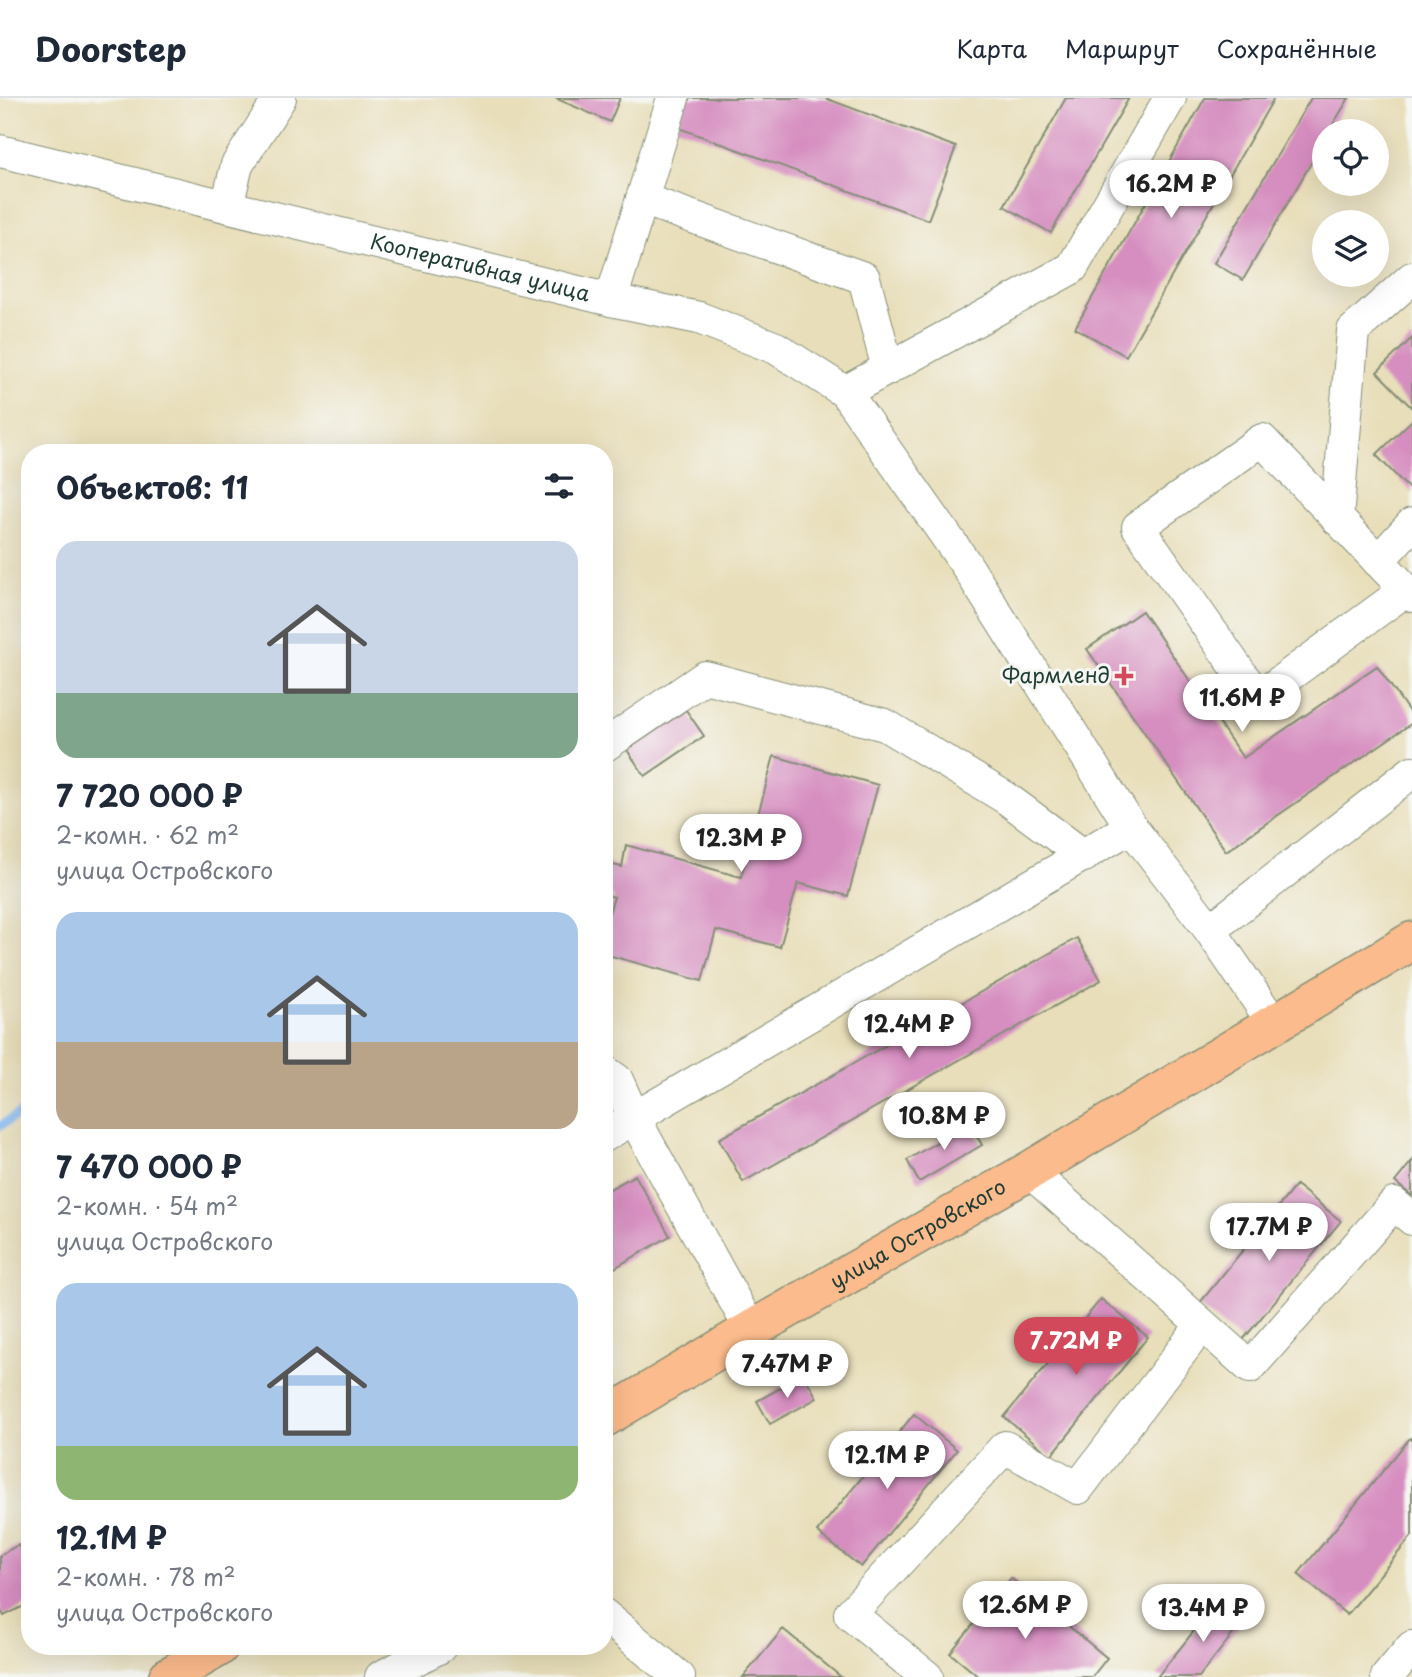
<!DOCTYPE html>
<html lang="ru">
<head>
<meta charset="utf-8">
<style>
  body { margin:0; font-family:"Playpen Sans",sans-serif; background:#f2f2f3; color:#1f2937; height:100vh; display:flex; flex-direction:column; font-size:26px; white-space:nowrap }
  * { box-sizing:border-box; margin:0 }
  p { font-size:23px; color:#747a83 }
  .icon { flex:none; width:38px; height:38px; fill:none; stroke:currentColor; stroke-width:2; stroke-linecap:round; stroke-linejoin:round }
  .map { position:relative; flex:1; overflow:hidden }
  .details { position:absolute; left:21px; top:346px; width:592px; height:1211px; display:flex; flex-direction:column; background:#fff; border-radius:28px; box-shadow:0 7px 28px #0002 }
  .details>* { flex:none }
  .tools { position:absolute; left:1312px; top:21px; display:grid; gap:14px }
  .tools a { display:grid; place-items:center; width:77px; height:77px; border-radius:50%; background:#fff; box-shadow:0 7px 28px #0002; font-size:35px }
  .price { position:absolute; translate:-50% -60px; padding:0 16px; border-radius:24px; background:#fff; color:#222; font-size:23px; line-height:46px; filter:drop-shadow(0 2px 4px #0008) }
  .price::after { content:''; position:absolute; left:50%; top:42px; width:21px; height:16px; margin-left:-10px; background:inherit; clip-path:polygon(0 0,100% 0,50% 100%) }
  .price.current { background:#d1495b; color:#fff }
  ul { padding:0; list-style:none }
  li { display:grid; align-content:center; gap:14px; height:371px; padding:0 35px }
  li span { display:grid; place-items:center; height:217px; border-radius:21px; color:#555 }
  li>.icon { margin-inline-start:auto }
  span .icon { width:126px; height:126px; fill:#fffc; stroke-width:1 }
  li b { font-size:30px }
  h2 { display:flex; justify-content:space-between; align-items:center; height:84px; padding:0 35px; font-size:30px }
  header { display:flex; align-items:center; gap:42px; box-sizing:border-box; height:98px; padding:0 35px; background:#fff; border-bottom:2px solid #e0e1e3 }
  header strong { font-size:33px }
  nav { display:flex; gap:38px; margin-inline-start:auto; font-size:24px }
  .map>svg:first-child { display:block }
  .lines { fill:none; stroke-linecap:round; stroke-linejoin:round }
  .stream { stroke:#83b7f1; stroke-width:9 }
  .building { fill:#d68dc0 }
  .minor-casing { stroke:#848e76; stroke-width:34 }
  .major-casing { stroke:#848e76; stroke-width:41 }
  .minor { stroke:#fff; stroke-width:32 }
  .major { stroke:#fbbb8c; stroke-width:38 }
  .poi-dot { fill:#d1495b; stroke:#f6f6f2; stroke-width:2.5 }
  .labels { text-anchor:middle; stroke-width:6; stroke-linejoin:round; paint-order:stroke }
  .street-label { font-size:21px; fill:#1f3d34; stroke:#f6f6f2 }
  .poi-label { font-size:21px; fill:#1f3d34; stroke:#f6f6f2; text-anchor:end }
</style>
</head>
<body>
<header>
<strong>Doorstep</strong>
<nav><a>Карта</a><a>Маршрут</a><a>Сохранённые</a></nav>
</header>
<div class="map">
<svg width="1412" height="1579" viewBox="0 0 1412 1579">
  <rect width="100%" height="100%" fill="#f6f6f2"/>
  <filter id="ink" filterUnits="userSpaceOnUse"><feTurbulence type="fractalNoise" baseFrequency=".0143" numOctaves="2"/><feDisplacementMap in="SourceGraphic" scale="14" xChannelSelector="R" yChannelSelector="G"/><feConvolveMatrix kernelMatrix="1 2 1 2 8 2 1 2 1" color-interpolation-filters="sRGB"/></filter>
  <filter id="wash" filterUnits="userSpaceOnUse"><feTurbulence type="fractalNoise" baseFrequency=".00686" numOctaves="4" result="noise"/><feDisplacementMap in="SourceGraphic" scale="28" xChannelSelector="R" yChannelSelector="G"/><feGaussianBlur stdDeviation="1.57" result="paint"/><feColorMatrix in="noise" values="0 0 0 0 0 0 0 0 0 0 0 0 0 0 0 0 0 1.4 0 .05"/><feComposite in="paint" operator="in"/></filter>
  <g filter="url(#wash)">
    <rect width="100%" height="100%" fill="#e8deb9"/>
    <g class="lines">
      <!-- stream -->
      <path class="stream" d="M 0,1028 L 30,1009"/>
    </g>
    <g id="blocks">
      <!-- building -->
      <path class="building" d="M 555,0 L 620,0 L 610,24 Z
        M 687,0 L 825,0 L 956,49 L 928,122 L 676,29 Z
        M 1066,0 L 1129,0 L 1051,135 L 1004,108 Z
        M 1205,0 L 1274,0 L 1126,258 L 1075,230 Z
        M 1311,0 L 1349,0 L 1329,33 L 1325,33 L 1325,41 L 1243,182 L 1214,165 Z
        M 1412,240 L 1412,310 L 1377,274 Z
        M 1412,322 L 1412,394 L 1376,357 Z
        M 1142,513 L 1243,660 L 1377,568 L 1412,618 L 1412,625 L 1226,753 L 1087,551 Z
        M 686,612 L 704,638 L 645,678 L 627,652 Z
        M 774,658 L 878,687 L 848,798 L 798,785 L 780,849 L 716,832 L 702,883 L 604,856 L 604,831 L 614,799 L 604,796 L 604,765 L 622,769 L 626,747 L 741,779 Z
        M 1077,840 L 1101,882 L 743,1084 L 719,1041 Z
        M 969,1025 L 982,1047 L 919,1084 L 907,1062 Z
        M 1412,1063 L 1412,1098 L 1395,1084 Z
        M 635,1077 L 670,1138 L 604,1176 L 604,1094 Z
        M 1296,1087 L 1341,1123 L 1242,1243 L 1198,1207 Z
        M 1101,1201 L 1148,1239 L 1051,1358 L 1004,1319 Z
        M 804,1277 L 817,1300 L 770,1326 L 757,1303 Z
        M 914,1316 L 957,1352 L 861,1469 L 817,1434 Z
        M 1410,1340 L 1412,1342 L 1412,1438 L 1347,1517 L 1298,1476 Z
        M 18,1447 L 30,1469 L 30,1505 L 4,1518 L 0,1511 L 0,1457 Z
        M 1011,1480 L 1107,1560 L 1092,1579 L 979,1579 L 950,1555 Z
        M 1218,1503 L 1243,1523 L 1199,1579 L 1157,1579 Z
        M 783,1531 L 841,1579 L 743,1579 Z"/>
    </g>
  </g>
  <g filter="url(#ink)">
    <use href="#blocks" fill-opacity="0" stroke="#848e76" stroke-width="2"/>
    <g class="lines">
      <defs>
        <g id="minor">
          <path id="s1" d="M 0,53 L 611,202 L 699,220 L 776,250 L 845,294 L 965,465 L 1131,729 L 1210,832 L 1274,926"/>
          <path d="M 642,101 L 864,180 L 888,271"/>
          <path d="M 227,108 L 237,67 L 280,0"/>
          <path d="M 611,202 L 673,0"/>
          <path d="M 845,294 L 1072,170 L 1170,0"/>
          <path d="M 1337,421 L 1353,233 L 1412,180"/>
          <path d="M 1378,463 L 1412,426"/>
          <path d="M 1406,492 L 1258,600 L 1138,429 L 1262,342 C 1312,394 1362,446 1412,498"/>
          <path d="M 604,648 L 705,579 L 885,627 L 1006,700 L 1084,758"/>
          <path d="M 1210,832 L 1412,674"/>
          <path d="M 604,973 L 617,982 L 634,1020 L 1131,729"/>
          <path d="M 604,1038 L 634,1020 L 751,1232"/>
          <path d="M 1029,1073 L 1250,1269 L 1394,1106 L 1412,1121"/>
          <path d="M 604,1517 L 679,1579"/>
          <path d="M 381,1579 L 440,1549"/>
          <path d="M 927,1579 L 850,1516 L 1005,1349 L 1078,1390 L 1201,1228"/>
          <path d="M 1387,1579 L 1412,1549"/>
        </g>
        <g id="major">
          <path id="s2" d="M 604,1320 L 751,1232 L 1029,1073 L 1412,843"/>
          <path d="M 168,1579 L 219,1549"/>
        </g>
      </defs>
      <!-- minor casing -->
      <use href="#minor" class="minor-casing"/>
      <!-- major casing -->
      <use href="#major" class="major-casing"/>
      <!-- minor -->
      <use href="#minor" class="minor"/>
      <!-- major -->
      <use href="#major" class="major"/>
    </g>
  </g>
  <!-- markers -->
  <path class="poi-dot" d="M1120.5 567.5h7v7h7v7h-7v7h-7v-7h-7v-7h7z"/>
  <g class="labels">
    <!-- street labels -->
    <g class="street-label">
      <text dy="7" stroke="none"><textPath href="#s1" startOffset="494">Кооперативная улица</textPath></text>
      <text dy="7" stroke="none"><textPath href="#s2" startOffset="364">улица Островского</textPath></text>
    </g>
    <!-- poi labels -->
    <g class="poi-label">
      <text x="1110" y="585">Фармленд</text>
    </g>
  </g>
</svg>
<div class="tools">
<a><svg class="icon" aria-label="locate" viewBox="0 0 24 24"><circle cx="12" cy="12" r="6"/><path d="M12 2v4M12 18v4M2 12h4M18 12h4"/></svg></a>
<a><svg class="icon" aria-label="layers" viewBox="0 0 24 24"><path d="M12 4l9 5-9 5-9-5zM3 14l9 5 9-5"/></svg></a>
</div>
<b class="price" style="left:1171px;top:122px">16.2M ₽</b>
<b class="price" style="left:1242px;top:636px">11.6M ₽</b>
<b class="price" style="left:741px;top:776px">12.3M ₽</b>
<b class="price" style="left:909px;top:962px">12.4M ₽</b>
<b class="price" style="left:944px;top:1054px">10.8M ₽</b>
<b class="price" style="left:1269px;top:1165px">17.7M ₽</b>
<b class="price current" style="left:1076px;top:1279px">7.72M ₽</b>
<b class="price" style="left:787px;top:1302px">7.47M ₽</b>
<b class="price" style="left:887px;top:1393px">12.1M ₽</b>
<b class="price" style="left:1025px;top:1543px">12.6M ₽</b>
<b class="price" style="left:1203px;top:1546px">13.4M ₽</b>
<section class="details">
<h2>Объектов: 11<svg class="icon" aria-label="filters" viewBox="0 0 24 24"><path d="M4 7h16M4 17h16"/><circle cx="9" cy="7" r="2"/><circle cx="15" cy="17" r="2"/></svg></h2>
<ul>
<li><span style="background:linear-gradient(#c9d6e8 70%,#7fa58c 0)"><svg class="icon" aria-label="home" viewBox="0 0 24 24"><path d="M3 11l9-7 9 7M6 9v11h12V9"/></svg></span><div><b>7 720 000 ₽</b><p>2-комн. · 62 m²</p><p>улица Островского</p></div></li>
<li><span style="background:linear-gradient(#a9c7e8 60%,#b9a48a 0)"><svg class="icon" aria-label="home" viewBox="0 0 24 24"><path d="M3 11l9-7 9 7M6 9v11h12V9"/></svg></span><div><b>7 470 000 ₽</b><p>2-комн. · 54 m²</p><p>улица Островского</p></div></li>
<li><span style="background:linear-gradient(#a9c7e8 75%,#8fb573 0)"><svg class="icon" aria-label="home" viewBox="0 0 24 24"><path d="M3 11l9-7 9 7M6 9v11h12V9"/></svg></span><div><b>12.1M ₽</b><p>2-комн. · 78 m²</p><p>улица Островского</p></div></li>
</ul>
</section>
</div>
</body>
</html>
